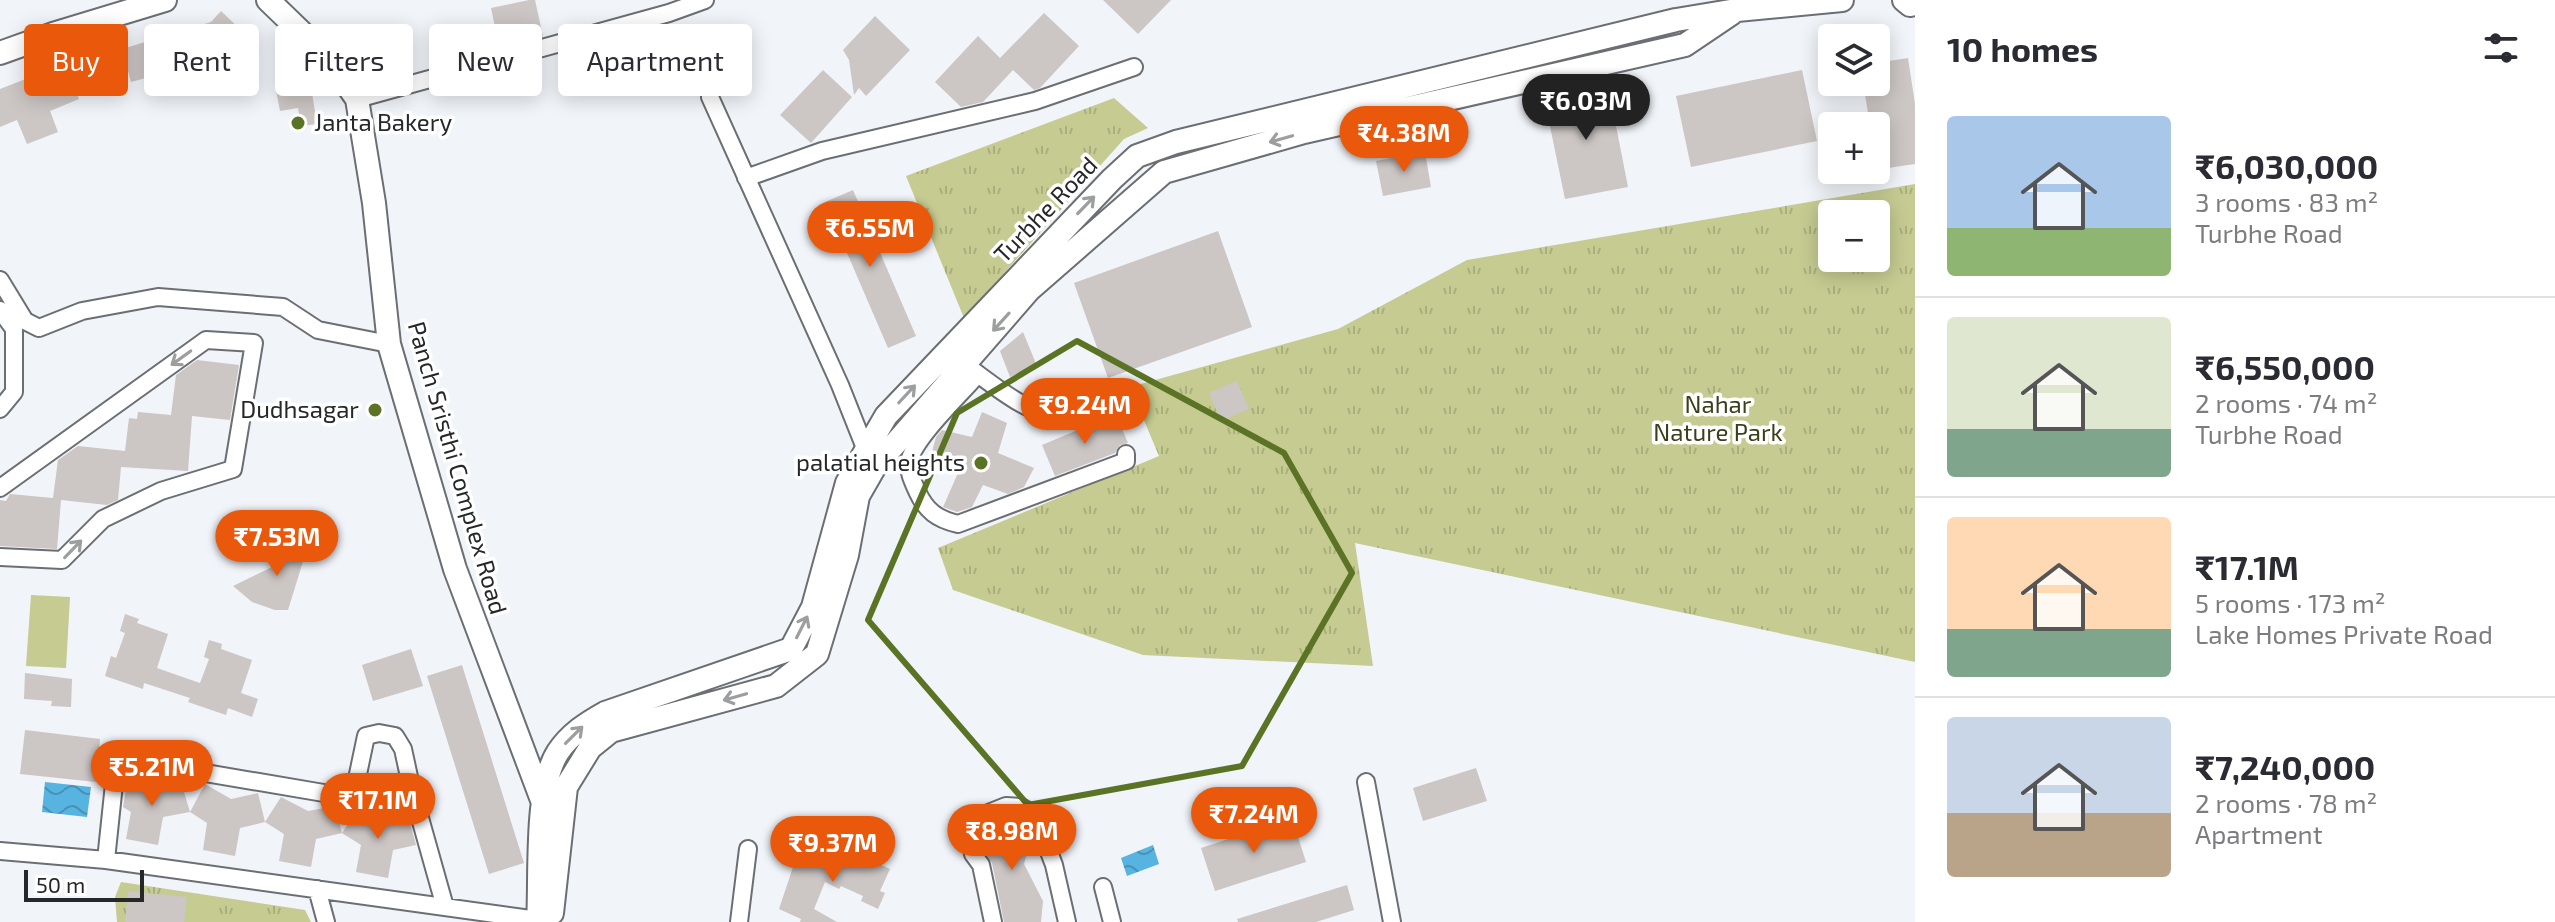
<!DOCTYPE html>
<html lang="en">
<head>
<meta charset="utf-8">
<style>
  body { margin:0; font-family:"Exo 2",sans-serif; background:#f7f7f7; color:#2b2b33; height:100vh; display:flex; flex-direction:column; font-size:30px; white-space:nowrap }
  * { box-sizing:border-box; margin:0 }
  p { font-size:26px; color:#7c7c81 }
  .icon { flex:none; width:44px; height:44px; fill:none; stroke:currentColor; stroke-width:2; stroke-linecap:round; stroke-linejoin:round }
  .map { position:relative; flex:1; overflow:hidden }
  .sheet { display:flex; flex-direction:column; background:#fff; width:640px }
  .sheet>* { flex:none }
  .top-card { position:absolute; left:24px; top:24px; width:760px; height:72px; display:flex; gap:16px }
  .fabs { position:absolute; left:1818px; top:24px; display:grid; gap:16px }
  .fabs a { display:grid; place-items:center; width:72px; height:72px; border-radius:8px; background:#fff; box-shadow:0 4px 20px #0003; font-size:40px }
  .scale { position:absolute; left:24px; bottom:20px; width:120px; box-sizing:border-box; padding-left:8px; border:4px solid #262729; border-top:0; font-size:22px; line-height:28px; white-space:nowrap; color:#262729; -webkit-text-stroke:6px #fff; paint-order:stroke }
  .price { position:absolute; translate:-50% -68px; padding:0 18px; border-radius:28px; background:#ea580c; color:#fff; font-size:26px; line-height:52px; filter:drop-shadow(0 2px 4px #0008) }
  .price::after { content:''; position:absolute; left:50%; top:48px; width:24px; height:18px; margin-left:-12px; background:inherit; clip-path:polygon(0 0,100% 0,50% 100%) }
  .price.on { background:#222; color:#fff }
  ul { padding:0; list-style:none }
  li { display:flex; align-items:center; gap:24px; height:200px; padding:0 32px }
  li+li { border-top:2px solid #e1e1e2 }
  li span { display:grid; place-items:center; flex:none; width:224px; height:160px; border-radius:8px; color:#555 }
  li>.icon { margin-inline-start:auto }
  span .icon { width:96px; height:96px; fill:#fffc; stroke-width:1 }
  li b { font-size:34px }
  h2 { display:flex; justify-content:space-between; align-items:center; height:96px; padding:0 32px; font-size:34px }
  .tag { padding:0 28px; border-radius:8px; background:#fff; box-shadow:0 4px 20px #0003; font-size:28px; line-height:72px }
  .tag.on { background:#ea580c; color:#fff }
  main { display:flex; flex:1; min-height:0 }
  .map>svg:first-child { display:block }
  .park { fill:url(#park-tufts); fill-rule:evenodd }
  .pitch { fill:#c5cb91 }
  .water { fill:url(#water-waves) }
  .building { fill:#ccc6c4 }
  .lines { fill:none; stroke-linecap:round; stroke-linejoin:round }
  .minor-casing { stroke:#6b6e72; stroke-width:20 }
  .tertiary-casing { stroke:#6b6e72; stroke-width:26 }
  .minor { stroke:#fff; stroke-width:16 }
  .tertiary { stroke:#fff; stroke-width:22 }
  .oneway { stroke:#9d9e9f }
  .marked { fill:none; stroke:#5b7324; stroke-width:6; stroke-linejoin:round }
  .poi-dot { fill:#5b7324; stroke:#fff; stroke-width:3 }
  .labels { text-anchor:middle; stroke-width:7; stroke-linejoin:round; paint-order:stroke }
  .poi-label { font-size:24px; fill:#262729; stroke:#fff; text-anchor:end }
  .street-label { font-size:24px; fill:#262729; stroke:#fff }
  .park-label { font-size:24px; fill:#3b3f1a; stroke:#fff }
</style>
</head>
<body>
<main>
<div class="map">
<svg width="1915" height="922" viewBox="0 0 1915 922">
  <defs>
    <pattern id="park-tufts" width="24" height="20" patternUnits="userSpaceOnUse" patternTransform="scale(2)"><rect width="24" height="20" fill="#c5cb91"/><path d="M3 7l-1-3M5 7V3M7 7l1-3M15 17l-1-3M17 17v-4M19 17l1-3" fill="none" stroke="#a9ae7d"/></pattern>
    <pattern id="water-waves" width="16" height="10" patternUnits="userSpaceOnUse" patternTransform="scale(2)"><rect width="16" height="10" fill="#57b3e0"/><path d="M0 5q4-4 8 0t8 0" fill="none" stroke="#4892b6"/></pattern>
  </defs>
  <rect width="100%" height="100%" fill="#f1f4f9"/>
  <!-- park -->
  <path class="park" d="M 1114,98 L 1148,128 L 1124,139 L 964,318 L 906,176 Z
    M 1915,184 L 1915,662 L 1355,543 L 1373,666 L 1143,655 L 953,590 L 938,548 L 1159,456 L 1130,387 L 1338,329 L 1467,260 ZM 1832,214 L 1876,214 L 1876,258 L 1832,258 Z
    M 121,882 L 305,910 L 311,922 L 117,922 L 115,897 Z"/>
  <!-- pitch -->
  <path class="pitch" d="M 31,595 L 70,597 L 66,668 L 26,666 Z"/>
  <!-- water -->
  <path class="water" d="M 45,782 L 91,787 L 87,817 L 42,812 Z
    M 1153,845 L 1159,864 L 1127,876 L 1121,858 Z"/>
  <!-- building -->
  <path class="building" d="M 529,0 L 535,0 L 543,36 L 499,46 L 491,8 Z
    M 1103,0 L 1171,0 L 1138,34 Z
    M 221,11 L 242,31 L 216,59 L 131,82 L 122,49 L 211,22 Z
    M 1044,13 L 1079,46 L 1040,88 L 1034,90 L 1013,70 L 983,102 L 961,107 L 935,82 L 978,36 L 1000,58 Z
    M 875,16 L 910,50 L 866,96 L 859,88 L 854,95 L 849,60 L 843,50 Z
    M 1908,58 L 1915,104 L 1915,164 L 1881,169 L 1876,126 L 1870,126 L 1863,82 L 1876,82 L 1876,63 Z
    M 64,64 L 79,99 L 50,111 L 58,132 L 27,144 L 17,120 L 0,127 L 0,89 Z
    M 308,68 L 317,124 L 301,126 L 298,108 L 280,111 L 276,90 L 295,87 L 292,71 Z
    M 823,70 L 852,97 L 811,143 L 780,115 Z
    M 1802,70 L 1817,141 L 1691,167 L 1676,96 Z
    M 1608,85 L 1628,187 L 1565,199 L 1544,97 Z
    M 1425,152 L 1431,187 L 1383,196 L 1376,161 Z
    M 853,190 L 916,336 L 888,348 L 825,202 Z
    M 1218,231 L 1252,327 L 1108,378 L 1074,283 Z
    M 1023,332 L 1037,366 L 1010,377 L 1000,351 Z
    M 197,360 L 239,365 L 230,420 L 192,416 L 188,471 L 121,467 L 118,500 L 107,505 L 61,500 L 57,549 L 0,546 L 0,500 L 6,501 L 10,494 L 53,498 L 58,460 L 78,446 L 125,451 L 129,418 L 137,419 L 138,412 L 171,415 L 176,375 Z
    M 1237,381 L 1249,409 L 1221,421 L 1209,393 Z
    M 982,412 L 1007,423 L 998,453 L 1034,468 L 1024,487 L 1008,494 L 983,485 L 972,507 L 957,512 L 943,507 L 958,473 L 930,459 L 936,437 L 942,430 L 972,437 Z
    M 1117,417 L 1128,443 L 1120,445 L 1115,453 L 1055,476 L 1042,445 L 1080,429 L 1089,425 L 1088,422 L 1111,421 Z
    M 284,536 L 309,542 L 288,610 L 275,610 L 252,602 L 233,586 L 276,565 Z
    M 125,614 L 139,619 L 137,623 L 168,634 L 157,668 L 174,674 L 200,683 L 209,659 L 204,657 L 209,640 L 222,644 L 221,649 L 252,660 L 241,693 L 258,699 L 252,717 L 228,708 L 226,715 L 188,702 L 190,698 L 144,683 L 143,689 L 105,676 L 111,656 L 116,658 L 125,633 L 120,631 Z
    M 411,649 L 423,686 L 373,701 L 362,665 Z
    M 462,665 L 524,863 L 489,874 L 427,676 Z
    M 25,673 L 72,679 L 71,707 L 51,706 L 52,701 L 24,699 Z
    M 25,730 L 100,739 L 96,782 L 20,774 Z
    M 1476,768 L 1487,801 L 1423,821 L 1413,788 Z
    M 129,773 L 154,788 L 181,782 L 190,812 L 163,817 L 158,845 L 126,839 L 131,812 L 123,807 Z
    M 205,784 L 231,799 L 258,793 L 265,822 L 240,828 L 235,856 L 203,850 L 207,823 L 190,812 Z
    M 281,797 L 308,811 L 335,806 L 342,833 L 316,839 L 311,867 L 279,861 L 284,834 L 265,822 Z
    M 360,806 L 384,822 L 408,816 L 416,845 L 393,850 L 388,878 L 356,872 L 361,845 L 342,833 Z
    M 1008,817 L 1013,830 L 1022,831 L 1029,846 L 1024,864 L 1043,901 L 1041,922 L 1004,922 L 992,863 L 983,850 L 980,832 L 981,828 Z
    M 1292,818 L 1306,862 L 1215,891 L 1201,848 Z
    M 839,846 L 890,869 L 880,891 L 885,893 L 878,909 L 861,901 L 863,896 L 841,886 L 839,889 L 825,882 L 814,909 L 837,922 L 800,922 L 801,919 L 779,909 L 793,867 L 798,868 L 801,859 L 829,869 Z
    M 1347,885 L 1354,910 L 1316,922 L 1238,922 L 1237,919 Z
    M 128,891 L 187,897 L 184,922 L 125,922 Z"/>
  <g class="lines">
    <defs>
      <path id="minor" d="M 710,97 L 840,385 L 869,458
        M 357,99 L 669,13 L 705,0
        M 746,178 L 822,151 L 1035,101 L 1134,67
        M 0,280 L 25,321 L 39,328 L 82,311 L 158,297 L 283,307 L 318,330 L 389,344
        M 0,310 L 14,329 L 14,392 L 0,409
        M 971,369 C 996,387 1029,415 1060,417 C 1076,418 1095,404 1109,410
        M 978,374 C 961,394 913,439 909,462 C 908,472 913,482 917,491 C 926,511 937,519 958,524 L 1126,461 L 1126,454
        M 0,488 L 206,340 L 254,343 L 233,469 L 161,491 L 103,519 L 62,560 L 0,557
        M 1366,782 L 1392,922
        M 0,851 L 106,860 L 538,920
        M 106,860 L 116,765 L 123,759 L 353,798 L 366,736 L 379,733 L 395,736 L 403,749 L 411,786 L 445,907
        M 1103,887 L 1112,922
        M 317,889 L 326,922
        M 739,922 L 748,849
        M 993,922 L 981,865 L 973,854 L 969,832 L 971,820 L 1006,806 L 1021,807 L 1035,815 L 1054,865 L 1067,922"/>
      <path id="tertiary" d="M 268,0 L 329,59 L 357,99 L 374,203 L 389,344 L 455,569 L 545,808
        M 1904,0 L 1910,5 L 1915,4
        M 0,53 L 53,34 L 165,0
        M 552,913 L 566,787 L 590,748 L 611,731 L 776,686 L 817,654 L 847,555 L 858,496 L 874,468 L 1029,290 L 1164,172 L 1304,132 L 1685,45 L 1731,14
        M 538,922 C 541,877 534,789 558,752 C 570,734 587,723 605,713 L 791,649 L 813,607 L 847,483 L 886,416 L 1112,179 L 1137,156 L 1176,142 L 1676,20 L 1737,10 L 1842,0"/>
    </defs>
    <!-- minor casing -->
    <use href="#minor" class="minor-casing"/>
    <!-- tertiary casing -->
    <use href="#tertiary" class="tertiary-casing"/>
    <!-- minor -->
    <use href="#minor" class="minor"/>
    <!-- tertiary -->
    <use href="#tertiary" class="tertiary"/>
  </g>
  <!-- one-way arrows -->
  <defs><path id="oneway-shaft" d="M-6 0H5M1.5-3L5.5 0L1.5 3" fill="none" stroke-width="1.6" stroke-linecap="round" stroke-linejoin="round" transform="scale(2)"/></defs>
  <g class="oneway">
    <use href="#oneway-shaft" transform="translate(1281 139) rotate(164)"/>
    <use href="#oneway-shaft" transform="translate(1086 205) rotate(-46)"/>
    <use href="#oneway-shaft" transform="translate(1001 322) rotate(132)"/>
    <use href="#oneway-shaft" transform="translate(181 358) rotate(144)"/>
    <use href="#oneway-shaft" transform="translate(907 394) rotate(-47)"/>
    <use href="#oneway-shaft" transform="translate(73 549) rotate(-46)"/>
    <use href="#oneway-shaft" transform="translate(802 627) rotate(-63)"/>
    <use href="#oneway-shaft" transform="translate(735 697) rotate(164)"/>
    <use href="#oneway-shaft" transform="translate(574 735) rotate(-45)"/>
  </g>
  <!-- marked area -->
  <path class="marked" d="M 1077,341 L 1284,453 L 1352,573 L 1242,766 L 1028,805 L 868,620 L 957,413 Z"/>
  <!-- markers -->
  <g class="poi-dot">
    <circle cx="298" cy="123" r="8"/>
    <circle cx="375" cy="410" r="8"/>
    <circle cx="981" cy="463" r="8"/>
  </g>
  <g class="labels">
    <!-- poi labels -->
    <g class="poi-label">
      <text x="314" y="131" text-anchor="start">Janta Bakery</text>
      <text x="359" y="418">Dudhsagar</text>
      <text x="965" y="471">palatial heights</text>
    </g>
    <!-- street labels -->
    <g class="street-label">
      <text transform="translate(1046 210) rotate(-46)" y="8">Turbhe Road</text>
      <text transform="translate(457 468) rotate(74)" y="8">Panch Sristhi Complex Road</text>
    </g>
    <!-- park labels -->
    <g class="park-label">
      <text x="1718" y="413">Nahar<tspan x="1718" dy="28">Nature Park</tspan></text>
    </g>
  </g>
</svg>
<div class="fabs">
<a><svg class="icon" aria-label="layers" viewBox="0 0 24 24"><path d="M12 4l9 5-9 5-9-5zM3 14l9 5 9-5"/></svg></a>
<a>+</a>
<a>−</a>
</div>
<div class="scale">50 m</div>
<b class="price on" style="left:1586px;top:142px">₹6.03M</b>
<b class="price" style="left:1404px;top:174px">₹4.38M</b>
<b class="price" style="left:870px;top:269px">₹6.55M</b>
<b class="price" style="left:1085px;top:446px">₹9.24M</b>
<b class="price" style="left:277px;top:578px">₹7.53M</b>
<b class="price" style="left:152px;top:808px">₹5.21M</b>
<b class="price" style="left:378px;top:841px">₹17.1M</b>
<b class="price" style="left:1254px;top:855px">₹7.24M</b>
<b class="price" style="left:1012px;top:872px">₹8.98M</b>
<b class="price" style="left:833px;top:884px">₹9.37M</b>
<div class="top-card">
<a class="tag on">Buy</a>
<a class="tag">Rent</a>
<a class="tag">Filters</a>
<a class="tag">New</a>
<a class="tag">Apartment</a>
</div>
</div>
<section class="sheet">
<h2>10 homes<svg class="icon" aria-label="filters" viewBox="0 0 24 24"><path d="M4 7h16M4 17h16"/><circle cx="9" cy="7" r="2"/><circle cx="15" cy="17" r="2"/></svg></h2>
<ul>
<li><span style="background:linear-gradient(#a9c7e8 70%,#8fb573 0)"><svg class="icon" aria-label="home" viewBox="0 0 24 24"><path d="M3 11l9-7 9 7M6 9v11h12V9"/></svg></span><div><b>₹6,030,000</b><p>3 rooms · 83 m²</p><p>Turbhe Road</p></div></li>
<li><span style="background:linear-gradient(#dfe7d0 70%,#7fa58c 0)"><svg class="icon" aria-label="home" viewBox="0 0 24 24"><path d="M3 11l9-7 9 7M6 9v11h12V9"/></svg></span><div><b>₹6,550,000</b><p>2 rooms · 74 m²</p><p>Turbhe Road</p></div></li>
<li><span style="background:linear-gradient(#ffd9b3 70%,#7fa58c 0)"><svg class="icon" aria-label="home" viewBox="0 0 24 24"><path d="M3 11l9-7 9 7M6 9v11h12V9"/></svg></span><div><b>₹17.1M</b><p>5 rooms · 173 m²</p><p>Lake Homes Private Road</p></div></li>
<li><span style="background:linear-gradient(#c9d6e8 60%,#b9a48a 0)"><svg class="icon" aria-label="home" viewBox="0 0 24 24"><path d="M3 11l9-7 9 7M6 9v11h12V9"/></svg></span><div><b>₹7,240,000</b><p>2 rooms · 78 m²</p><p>Apartment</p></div></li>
</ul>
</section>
</main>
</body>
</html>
